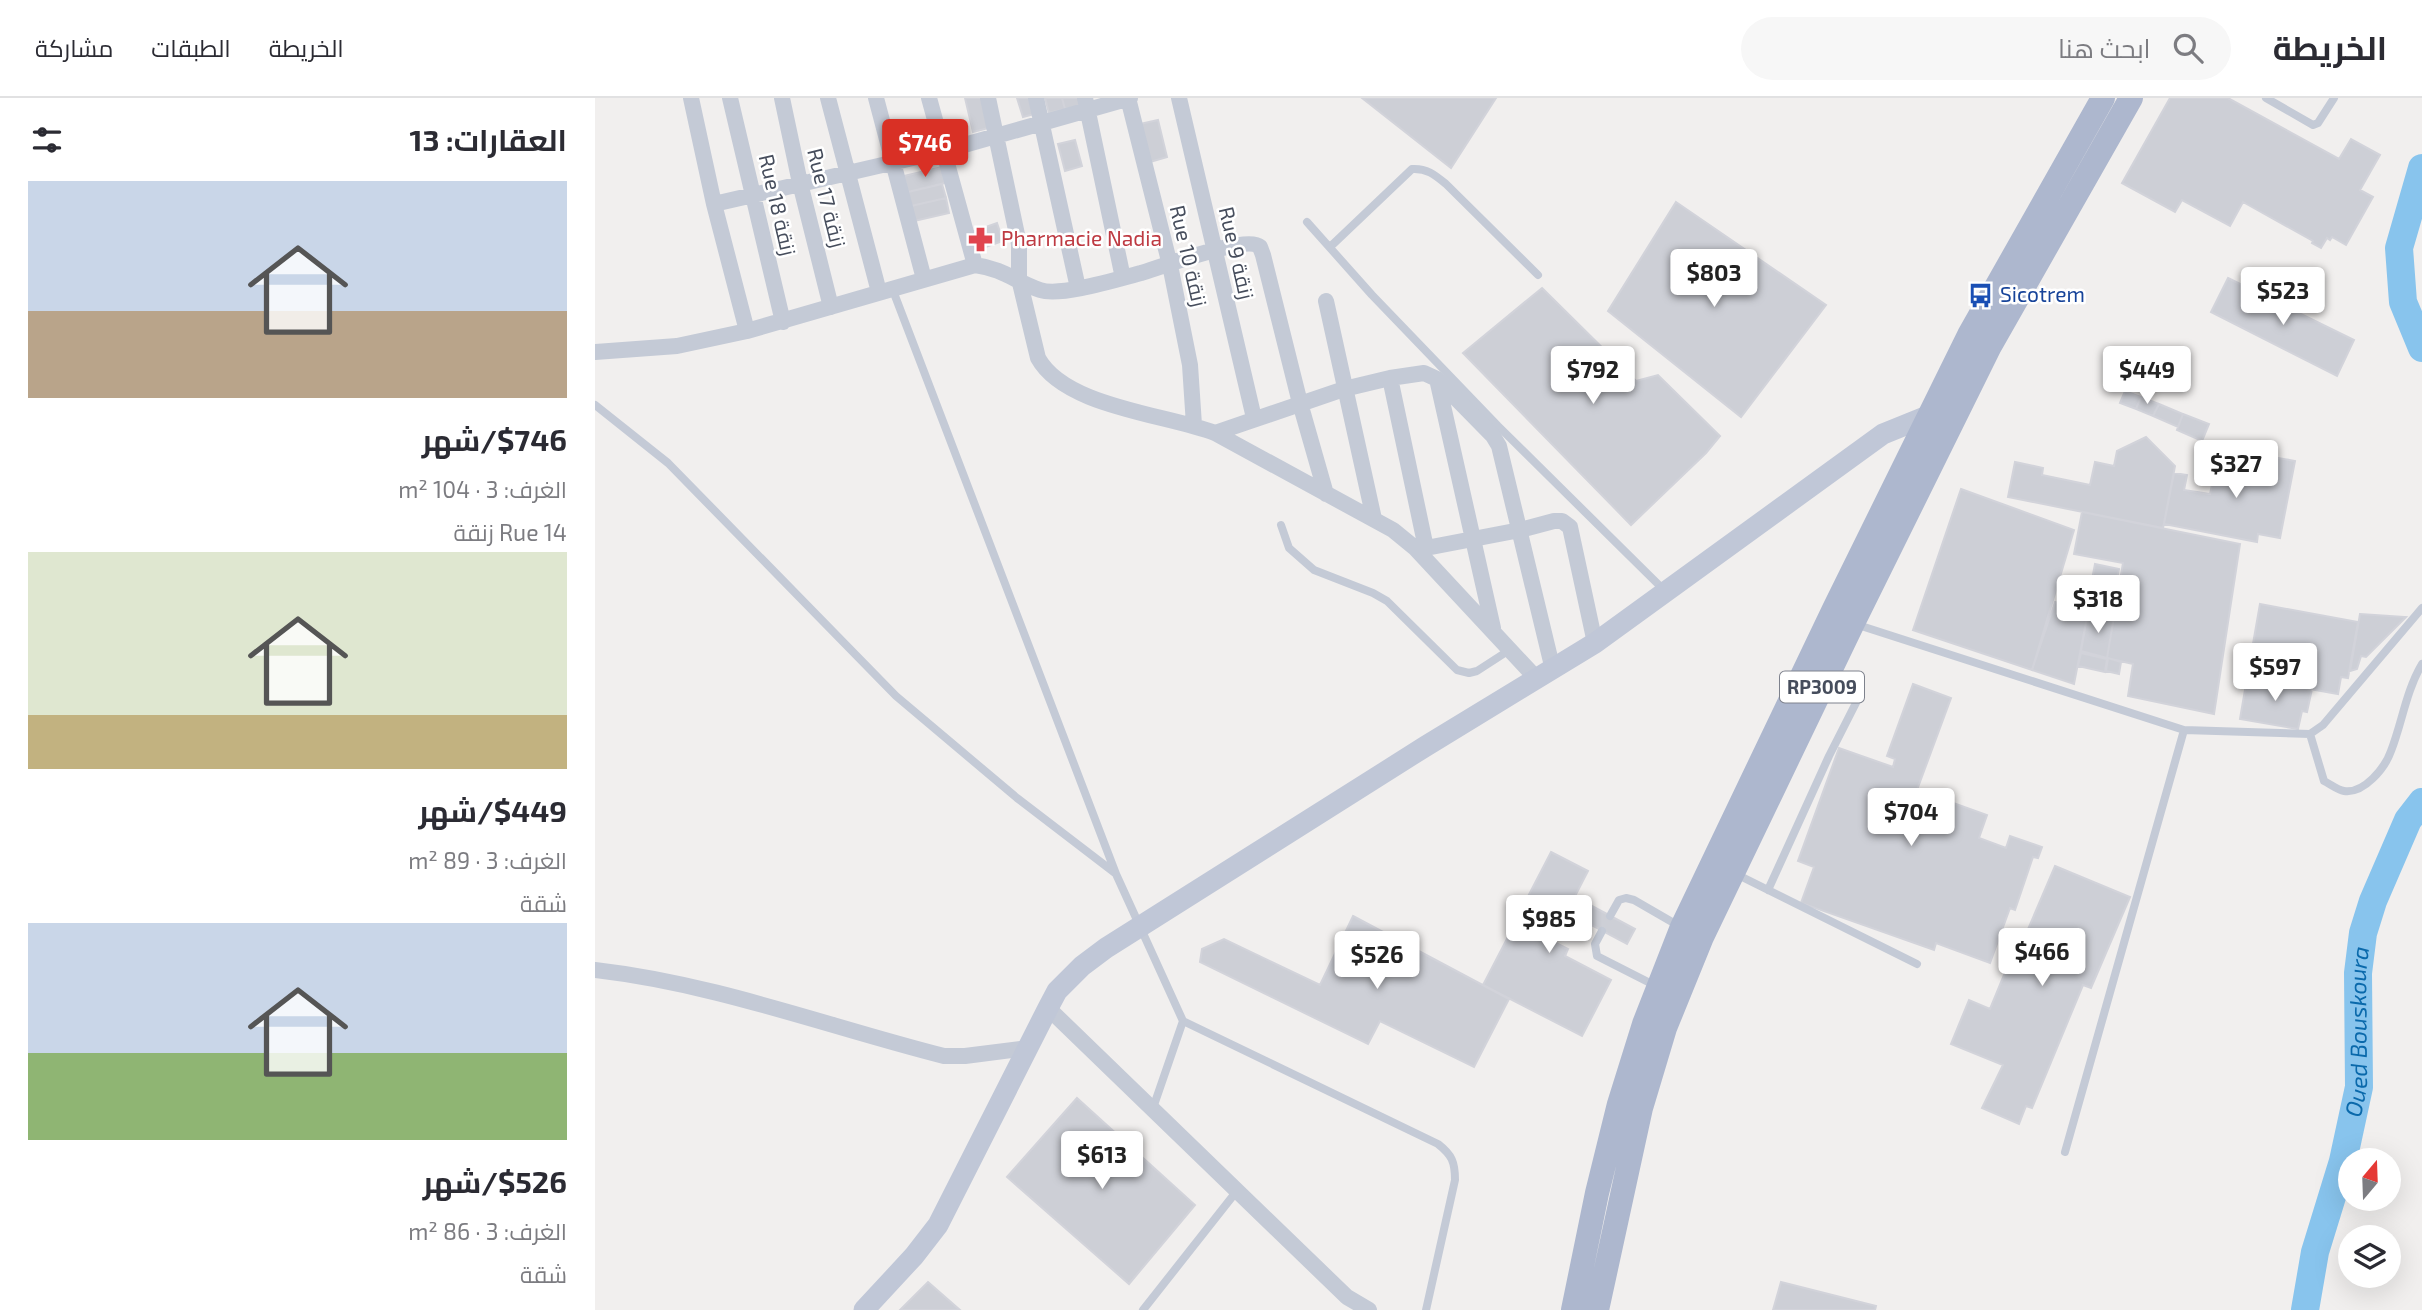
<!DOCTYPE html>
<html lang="ar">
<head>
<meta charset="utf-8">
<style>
  body { margin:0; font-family:"Exo 2",Cairo,sans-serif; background:#f7f7f7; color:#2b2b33; direction:rtl; height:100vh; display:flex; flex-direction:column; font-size:26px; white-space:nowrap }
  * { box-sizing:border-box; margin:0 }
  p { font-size:23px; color:#7c7c81 }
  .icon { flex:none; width:38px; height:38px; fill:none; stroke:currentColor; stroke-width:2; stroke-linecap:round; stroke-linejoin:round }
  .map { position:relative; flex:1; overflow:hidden; direction:ltr }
  .details { display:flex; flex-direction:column; background:#fff; width:595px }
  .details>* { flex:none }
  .needle { width:46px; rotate:19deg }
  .fabs { position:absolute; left:1743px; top:1050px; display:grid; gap:14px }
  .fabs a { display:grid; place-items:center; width:63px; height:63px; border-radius:50%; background:#fff; box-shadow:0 7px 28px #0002; font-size:35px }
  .price { position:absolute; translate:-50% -60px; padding:0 16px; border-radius:7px; background:#fff; color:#222; font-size:23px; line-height:46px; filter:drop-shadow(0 2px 4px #0008) }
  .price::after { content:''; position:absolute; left:50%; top:42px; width:21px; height:16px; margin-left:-10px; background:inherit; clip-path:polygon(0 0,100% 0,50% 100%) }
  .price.active { background:#d93025; color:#fff }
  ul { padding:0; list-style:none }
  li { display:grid; align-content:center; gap:14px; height:371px; padding:0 28px }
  li span { display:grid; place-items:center; height:217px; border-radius:0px; color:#555 }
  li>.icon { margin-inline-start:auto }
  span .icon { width:126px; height:126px; fill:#fffc; stroke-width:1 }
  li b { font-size:30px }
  h2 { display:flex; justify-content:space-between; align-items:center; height:84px; padding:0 28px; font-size:30px }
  header { display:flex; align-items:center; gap:42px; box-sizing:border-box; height:98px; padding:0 35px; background:#fff; border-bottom:2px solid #e1e1e2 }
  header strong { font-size:33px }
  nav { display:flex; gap:38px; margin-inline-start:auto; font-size:24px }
  .search { width:490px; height:63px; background:#f7f7f7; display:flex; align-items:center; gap:18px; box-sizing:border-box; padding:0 24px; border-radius:38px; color:#7c7c81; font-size:26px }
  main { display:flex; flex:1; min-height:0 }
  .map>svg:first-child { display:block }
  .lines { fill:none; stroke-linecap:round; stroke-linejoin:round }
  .river { stroke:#88c4ed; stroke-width:28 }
  .building { fill:#cdcfd6; stroke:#d2d3da; stroke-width:2 }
  .lane { stroke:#c4cad6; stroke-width:8 }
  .street { stroke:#c4cad6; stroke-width:16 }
  .secondary { stroke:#c0c7d7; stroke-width:21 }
  .primary { stroke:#adb7ce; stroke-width:24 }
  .labels { text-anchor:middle; stroke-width:5; stroke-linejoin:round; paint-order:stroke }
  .shield { fill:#fff; stroke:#7e828d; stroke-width:2 }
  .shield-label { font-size:19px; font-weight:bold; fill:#464d5c }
  .street-label { font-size:21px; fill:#464d5c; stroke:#fff }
  .health-label { font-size:21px; fill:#be3a42; stroke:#fff; text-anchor:start }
  .transit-label { font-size:21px; fill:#164399; stroke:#fff; text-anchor:start }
  .water-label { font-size:23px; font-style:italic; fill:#0a69ab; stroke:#fff }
</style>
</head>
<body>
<header>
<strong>الخريطة</strong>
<div class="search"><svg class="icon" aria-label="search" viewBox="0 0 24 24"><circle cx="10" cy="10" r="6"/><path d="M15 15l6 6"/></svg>ابحث هنا</div>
<nav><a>الخريطة</a><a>الطبقات</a><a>مشاركة</a></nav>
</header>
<main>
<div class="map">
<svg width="1827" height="1212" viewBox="0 0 1827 1212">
  <rect width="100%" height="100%" fill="#f1efee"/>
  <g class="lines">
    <!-- river -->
    <g class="river">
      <path d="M 1827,70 L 1804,150 L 1808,204 L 1827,250"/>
      <path id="s1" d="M 1710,1212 L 1720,1154 L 1748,1063 L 1764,989 L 1763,875 L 1768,835 L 1778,803 L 1813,722 L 1827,704"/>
    </g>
  </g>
  <!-- building -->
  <path class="building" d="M 370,0 L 390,0 L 397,29 L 378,34 Z
    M 422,0 L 439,0 L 443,15 L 428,19 Z
    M 450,0 L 467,0 L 470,11 L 454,15 Z
    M 467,0 L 487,0 L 489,7 L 470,11 Z
    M 767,0 L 901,0 L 856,70 Z
    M 1575,0 L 1633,0 L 1744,61 L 1756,41 L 1785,57 L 1765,92 L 1778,99 L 1751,147 L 1737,139 L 1735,142 L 1732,140 L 1726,150 L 1717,145 L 1718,143 L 1648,104 L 1635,128 L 1587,102 L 1580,114 L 1527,85 Z
    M 563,22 L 572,59 L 555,64 L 545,26 Z
    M 480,42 L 487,68 L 470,73 L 463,46 Z
    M 347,69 L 350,85 L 313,94 L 309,78 Z
    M 347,86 L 351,100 L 316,108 L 313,94 Z
    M 351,100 L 354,115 L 319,123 L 316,108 Z
    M 1081,104 L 1231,207 L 1146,319 L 1013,213 Z
    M 402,125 L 408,143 L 385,151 L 379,133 Z
    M 1633,180 L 1759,242 L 1742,278 L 1616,214 Z
    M 947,190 L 1041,283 L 1063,277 L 1125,338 L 1111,355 L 1036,427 L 868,255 Z
    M 1530,293 L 1546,299 L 1541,311 L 1525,305 Z
    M 1546,299 L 1564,306 L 1558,318 L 1541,311 Z
    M 1564,306 L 1588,316 L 1583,329 L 1558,318 Z
    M 1588,316 L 1614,326 L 1607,343 L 1582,332 Z
    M 1551,339 L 1580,368 L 1568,430 L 1413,399 L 1420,364 L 1448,370 L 1447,377 L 1495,387 L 1500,364 L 1519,368 L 1522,353 Z
    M 1645,353 L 1700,363 L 1685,440 L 1663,436 L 1662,444 L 1569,426 L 1579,375 L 1592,377 L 1589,392 L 1615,396 L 1619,377 L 1639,381 Z
    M 1366,391 L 1479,432 L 1437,572 L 1318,532 Z
    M 1487,414 L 1645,446 L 1619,616 L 1533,598 L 1538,566 L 1512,560 L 1528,465 L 1479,456 Z
    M 1500,466 L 1524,471 L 1515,518 L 1491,513 Z
    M 1460,504 L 1493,514 L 1479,586 L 1437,572 Z
    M 1665,506 L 1763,524 L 1753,580 L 1746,579 L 1743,596 L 1652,580 Z
    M 1493,514 L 1519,519 L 1512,560 L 1486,553 Z
    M 1765,516 L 1811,519 L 1771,559 L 1766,558 L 1762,571 L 1755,573 Z
    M 1486,555 L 1512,561 L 1510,574 L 1483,568 Z
    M 1513,560 L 1526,564 L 1524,576 L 1511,573 Z
    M 1652,580 L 1717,591 L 1712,614 L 1707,613 L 1703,631 L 1645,621 Z
    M 1318,586 L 1356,600 L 1322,692 L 1392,717 L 1384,740 L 1411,750 L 1415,738 L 1447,749 L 1443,760 L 1438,759 L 1420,812 L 1415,810 L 1395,865 L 1341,845 L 1339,852 L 1206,805 L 1219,769 L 1203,763 L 1244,650 L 1298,669 L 1300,661 L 1292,658 Z
    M 956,754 L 993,773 L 957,843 L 973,851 L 970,858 L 1016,882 L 987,938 L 888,887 L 917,831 L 929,837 L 940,817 L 927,810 Z
    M 1460,768 L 1535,799 L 1496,890 L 1488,887 L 1437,1010 L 1431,1008 L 1424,1026 L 1387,1010 L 1408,967 L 1356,946 L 1374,902 L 1395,911 L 1416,860 L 1407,857 L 1412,845 L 1425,850 Z
    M 980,799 L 1040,831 L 1032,846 L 972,814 Z
    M 758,818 L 914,901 L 879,969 L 785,923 L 773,946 L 605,864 L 607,851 L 629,841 L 725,887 Z
    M 482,1000 L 600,1107 L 534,1186 L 412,1079 Z
    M 333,1184 L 365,1212 L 305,1212 Z
    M 1186,1184 L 1281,1208 L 1280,1212 L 1178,1212 Z"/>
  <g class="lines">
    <!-- lane -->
    <path class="lane" d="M 1671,0 L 1718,27 L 1723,25 L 1739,0
      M 712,124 L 777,197 L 903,328 L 1069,492
      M 735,149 L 817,71 C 832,70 840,77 851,86 L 943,177
      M 297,190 L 521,776 L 588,923 L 843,1046 C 857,1057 860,1064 860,1082 L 831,1212
      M 0,307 L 73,365 L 301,598 L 422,700 L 520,775
      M 686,427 L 694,450 L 719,472 L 778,495 L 792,503 L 862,572 L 874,575 L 882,573 L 916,551
      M 1260,526 L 1589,632 L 1470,1054
      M 1589,632 L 1715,636 L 1728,627 L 1827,510
      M 1715,636 L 1729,683 C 1735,686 1743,692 1749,693 C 1769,696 1790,670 1796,653 C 1807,625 1811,593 1827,566
      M 1141,776 L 1322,866
      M 1173,792 L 1234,658 L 1265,597
      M 1015,818 L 1024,802 L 1031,800 L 1039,802 L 1084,828
      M 1007,833 L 1000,846 L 1002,858 L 1059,887
      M 558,1010 L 588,923
      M 548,1212 L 641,1094"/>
    <!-- street -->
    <path class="street" d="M 96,0 L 119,106 L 152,233
      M 135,0 L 188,224
      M 187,0 L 205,85 L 236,209
      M 233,0 L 284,194
      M 281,0 L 329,181
      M 334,0 L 380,167
      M 393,0 L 424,146 L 424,181 L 443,260 C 470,309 570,316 620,335 L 798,432 L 820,450 L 942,581
      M 441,0 L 483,190
      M 490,0 L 528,180
      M 533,0 L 575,167 L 595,267 L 599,327
      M 584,0 L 659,320
      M 119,106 L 348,53 L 535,0
      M 731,203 L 779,421
      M 0,254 L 82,248 L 152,233 L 380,167 C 409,171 421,184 445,192 C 466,199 523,181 546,175 C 566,169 652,137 665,149 L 668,157 L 705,305 L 731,396
      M 795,280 L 831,450
      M 844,283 L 898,338 L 904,348 L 958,572
      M 620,335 L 749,291 L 795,280 L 829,275 L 842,281 L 898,530
      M 820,450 L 831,450 L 925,432 L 959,423 L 967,423 L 975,429 L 1000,545
      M 0,872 C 121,886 231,928 349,958 L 370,958 L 433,950
      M 453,910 L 752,1199 L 774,1212"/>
    <!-- secondary -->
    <path class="secondary" d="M 269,1212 L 319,1158 L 343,1127 L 453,910 L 462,893 L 487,868 L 511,850 L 831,648 L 1000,545 L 1288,336 L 1335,317 L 1344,316"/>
    <!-- primary -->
    <path class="primary" d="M 978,1212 L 1002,1095 L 1024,1006 L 1049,926 L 1087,829 L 1239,511 L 1374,237 L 1508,0
      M 1002,1212 L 1046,1010 L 1070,930 L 1107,839 L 1258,525 L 1395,248 L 1536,0"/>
  </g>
  <!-- icons -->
  <defs>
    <symbol id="pharmacy-bare" viewBox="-9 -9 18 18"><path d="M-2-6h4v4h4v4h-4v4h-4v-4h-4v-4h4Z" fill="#e0444e" stroke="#fff" stroke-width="2.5" paint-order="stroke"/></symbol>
    <symbol id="bus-bare" viewBox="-9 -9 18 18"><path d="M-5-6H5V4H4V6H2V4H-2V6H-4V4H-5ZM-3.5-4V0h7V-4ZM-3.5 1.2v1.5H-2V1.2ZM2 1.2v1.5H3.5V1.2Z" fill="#1a4fb4" stroke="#fff" stroke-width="2.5" paint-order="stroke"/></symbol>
  </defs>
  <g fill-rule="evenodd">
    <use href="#pharmacy-bare" x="368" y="124" width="35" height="35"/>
    <use href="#bus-bare" x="1368" y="180" width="35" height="35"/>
  </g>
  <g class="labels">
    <!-- shield labels -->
    <rect class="shield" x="1185" y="573.5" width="84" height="31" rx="5"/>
    <g class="shield-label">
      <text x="1227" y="596">RP3009</text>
    </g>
    <!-- street labels -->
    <g class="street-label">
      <text transform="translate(231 100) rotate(76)" y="7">Rue 17 زنقة</text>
      <text transform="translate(182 107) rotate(77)" y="7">Rue 18 زنقة</text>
      <text transform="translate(641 155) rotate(77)" y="7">Rue 9 زنقة</text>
      <text transform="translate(593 158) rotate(77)" y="7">Rue 10 زنقة</text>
    </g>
    <!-- health labels -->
    <g class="health-label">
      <text x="406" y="148">Pharmacie Nadia</text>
    </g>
    <!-- transit labels -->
    <g class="transit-label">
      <text x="1405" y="204">Sicotrem</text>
    </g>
    <!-- water labels -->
    <g class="water-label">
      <text dy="8" stroke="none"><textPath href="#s1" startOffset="285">Oued Bouskoura</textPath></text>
    </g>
  </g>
</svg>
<div class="fabs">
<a><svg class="needle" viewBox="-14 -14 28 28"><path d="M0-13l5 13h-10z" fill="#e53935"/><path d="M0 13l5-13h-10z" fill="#7c7c81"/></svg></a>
<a><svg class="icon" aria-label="layers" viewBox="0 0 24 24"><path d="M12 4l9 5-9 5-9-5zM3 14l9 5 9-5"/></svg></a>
</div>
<b class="price active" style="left:330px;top:81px">$746</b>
<b class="price" style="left:1119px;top:211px">$803</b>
<b class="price" style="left:1688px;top:229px">$523</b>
<b class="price" style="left:998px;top:308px">$792</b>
<b class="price" style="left:1552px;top:308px">$449</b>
<b class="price" style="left:1641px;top:402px">$327</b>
<b class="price" style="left:1503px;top:537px">$318</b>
<b class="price" style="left:1680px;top:605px">$597</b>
<b class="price" style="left:1316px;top:750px">$704</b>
<b class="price" style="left:954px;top:857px">$985</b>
<b class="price" style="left:1447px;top:890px">$466</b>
<b class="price" style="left:782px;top:893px">$526</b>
<b class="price" style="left:507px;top:1093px">$613</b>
</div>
<section class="details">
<h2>العقارات: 13<svg class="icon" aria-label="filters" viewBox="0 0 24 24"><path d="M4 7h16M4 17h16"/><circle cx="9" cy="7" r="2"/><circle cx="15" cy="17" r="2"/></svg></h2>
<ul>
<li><span style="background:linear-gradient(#c9d6e8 60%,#b9a48a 0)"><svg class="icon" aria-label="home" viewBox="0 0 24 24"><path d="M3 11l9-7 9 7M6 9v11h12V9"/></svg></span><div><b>$746/شهر</b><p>الغرف: 3 · 104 m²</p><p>Rue 14 زنقة</p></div></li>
<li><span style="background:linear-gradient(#dfe7d0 75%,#c2b280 0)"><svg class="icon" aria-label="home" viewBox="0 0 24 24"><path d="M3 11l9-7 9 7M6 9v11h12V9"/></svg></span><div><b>$449/شهر</b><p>الغرف: 3 · 89 m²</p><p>شقة</p></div></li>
<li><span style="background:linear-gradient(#c9d6e8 60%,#8fb573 0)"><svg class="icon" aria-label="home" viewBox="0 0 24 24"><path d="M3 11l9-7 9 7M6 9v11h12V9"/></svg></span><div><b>$526/شهر</b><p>الغرف: 3 · 86 m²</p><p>شقة</p></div></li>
</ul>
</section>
</main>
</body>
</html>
